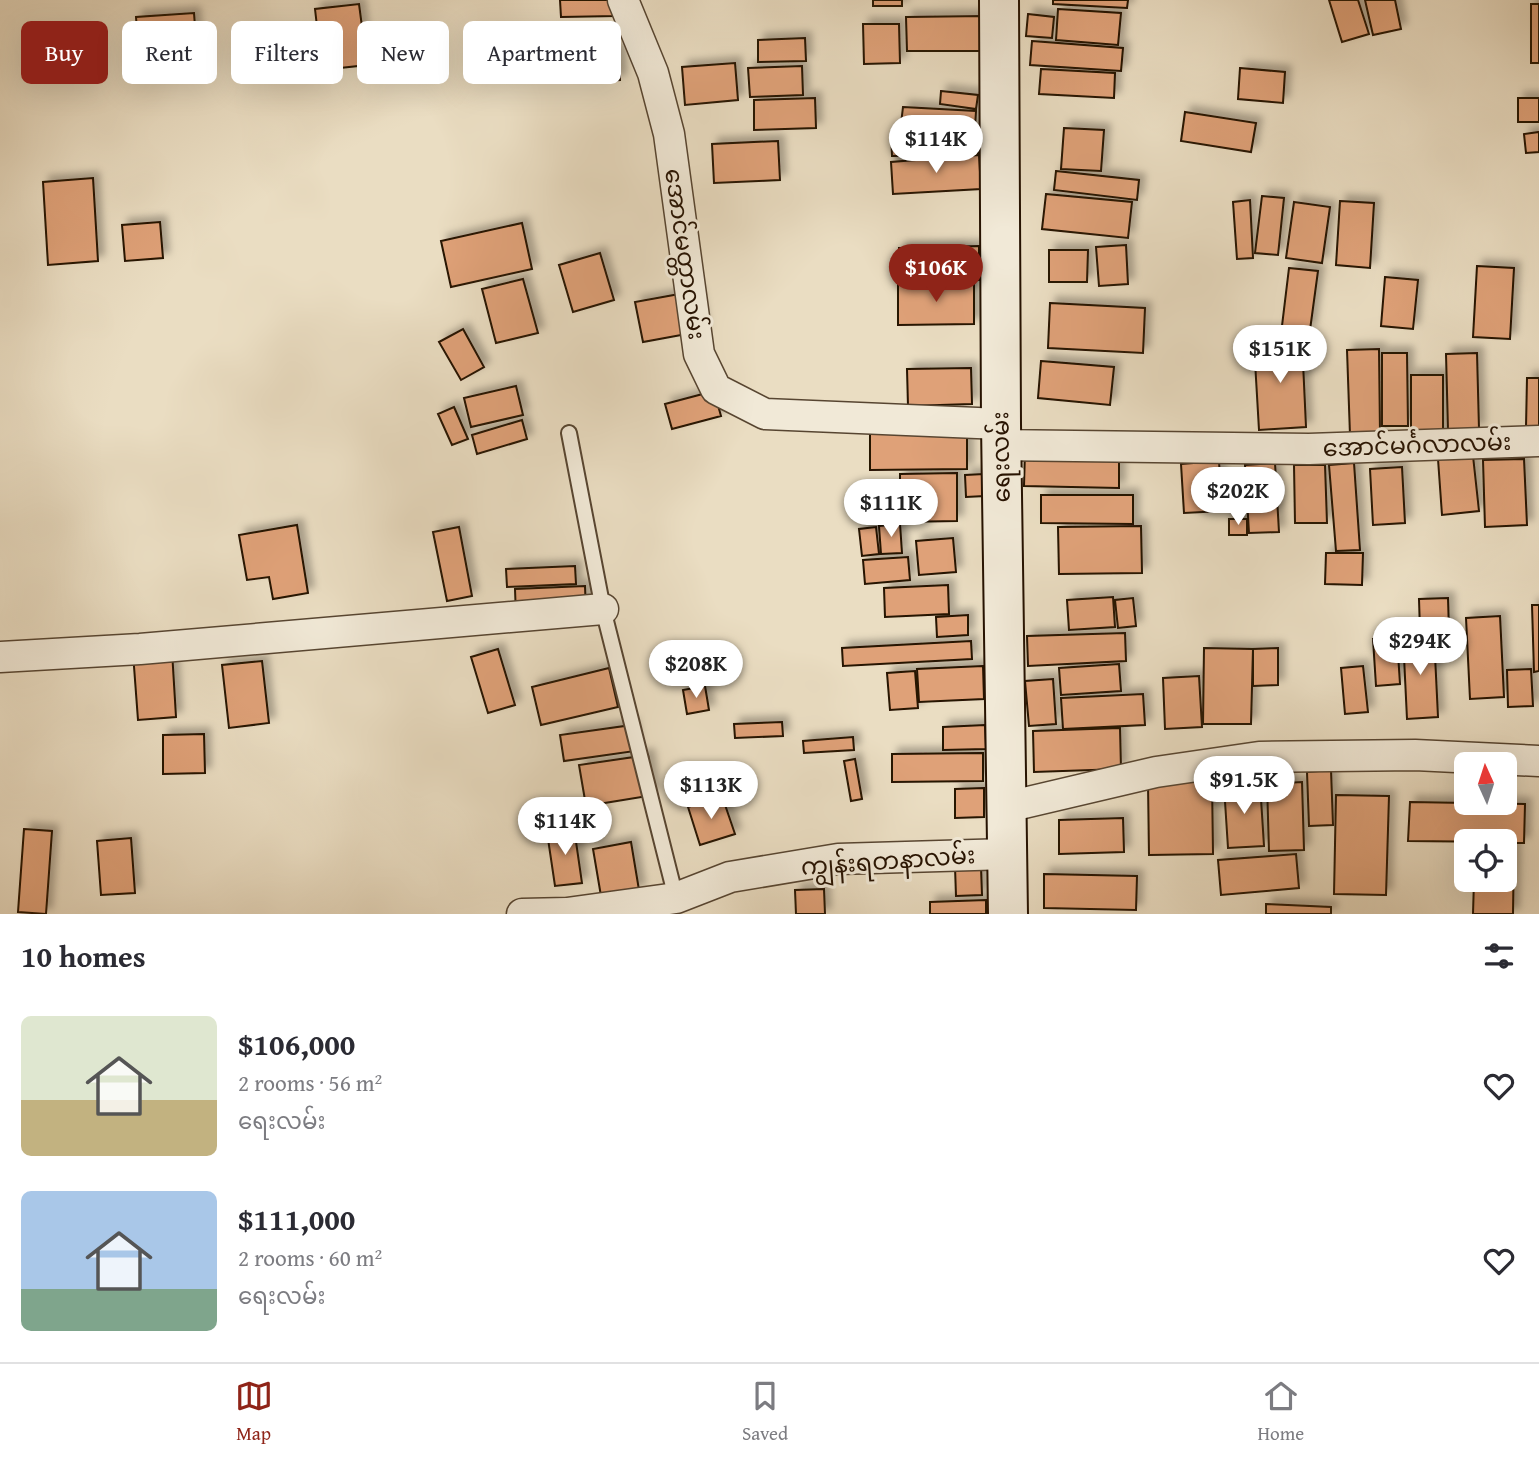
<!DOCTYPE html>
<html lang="en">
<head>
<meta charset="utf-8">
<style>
  body { margin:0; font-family:"Gentium Book Plus","Noto Sans Myanmar",serif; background:#f7f7f7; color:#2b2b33; height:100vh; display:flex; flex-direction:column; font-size:26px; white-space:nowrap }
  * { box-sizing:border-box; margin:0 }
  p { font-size:23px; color:#7c7c81 }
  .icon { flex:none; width:38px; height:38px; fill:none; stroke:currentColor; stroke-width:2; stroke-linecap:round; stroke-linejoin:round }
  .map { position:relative; height:914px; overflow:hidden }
  .panel { display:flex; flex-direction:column; background:#fff; flex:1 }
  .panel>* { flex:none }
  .top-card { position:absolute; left:21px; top:21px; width:700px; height:63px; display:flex; gap:14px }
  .needle { width:46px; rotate:357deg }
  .tools { position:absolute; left:1454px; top:752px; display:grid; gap:14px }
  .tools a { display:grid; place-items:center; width:63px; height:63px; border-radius:10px; background:#fff; box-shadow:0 7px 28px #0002; font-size:35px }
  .price { position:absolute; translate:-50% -60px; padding:0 16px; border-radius:24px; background:#fff; color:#222; font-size:23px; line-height:46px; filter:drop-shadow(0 2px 4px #0008) }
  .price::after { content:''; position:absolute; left:50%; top:42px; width:21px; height:16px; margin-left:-10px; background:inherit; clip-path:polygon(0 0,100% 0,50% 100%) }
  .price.active { background:#8f2418; color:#fff }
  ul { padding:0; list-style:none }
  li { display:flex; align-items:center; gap:21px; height:175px; padding:0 21px }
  li span { display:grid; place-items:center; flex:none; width:196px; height:140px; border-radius:10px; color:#555 }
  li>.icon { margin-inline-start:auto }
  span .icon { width:84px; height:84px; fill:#fffc; stroke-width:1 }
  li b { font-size:30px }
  h2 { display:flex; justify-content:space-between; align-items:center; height:84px; padding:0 21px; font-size:30px }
  .chip { padding:0 24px; border-radius:10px; background:#fff; box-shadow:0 7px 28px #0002; font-size:24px; line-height:63px }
  .chip.active { background:#8f2418; color:#fff }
  .dock { display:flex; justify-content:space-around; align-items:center; height:98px; border-top:2px solid #e1e1e2; background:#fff; font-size:19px; color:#7c7c81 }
  .dock a { display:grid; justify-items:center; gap:4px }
  .dock .active { color:#8f2418 }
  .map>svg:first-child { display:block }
  .building { fill:#dfa178; stroke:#261201; stroke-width:2; filter:url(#shadow) }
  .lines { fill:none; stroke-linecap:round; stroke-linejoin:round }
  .lane-casing { stroke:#574531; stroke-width:18 }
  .street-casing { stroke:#574531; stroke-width:33 }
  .secondary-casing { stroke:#261201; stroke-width:42 }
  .lane { stroke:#f1e9d7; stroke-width:14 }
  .street { stroke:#f1e9d7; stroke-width:30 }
  .secondary { stroke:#f1e9d7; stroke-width:38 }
  .labels { text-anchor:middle; stroke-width:6; stroke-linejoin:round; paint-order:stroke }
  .street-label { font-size:24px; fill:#261201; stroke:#f1e9d7 }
</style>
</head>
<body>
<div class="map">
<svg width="1539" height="914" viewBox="0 0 1539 914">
  <defs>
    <filter id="shadow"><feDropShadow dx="6" dy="-6" stdDeviation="3.5" flood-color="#0004"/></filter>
  </defs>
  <rect width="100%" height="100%" fill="#eaddc2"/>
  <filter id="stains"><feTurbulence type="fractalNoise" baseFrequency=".00286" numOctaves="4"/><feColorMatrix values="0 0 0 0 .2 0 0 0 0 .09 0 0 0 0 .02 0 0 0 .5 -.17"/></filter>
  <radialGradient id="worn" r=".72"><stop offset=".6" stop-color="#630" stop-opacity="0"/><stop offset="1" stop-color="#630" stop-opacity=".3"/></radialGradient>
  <!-- building -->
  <path class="building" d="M 560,0 L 616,0 L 616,16 L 561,17 Z
    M 873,0 L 902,0 L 902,6 L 873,6 Z
    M 1053,0 L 1128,0 L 1127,8 L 1053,4 Z
    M 1329,0 L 1358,0 L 1369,34 L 1342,42 Z
    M 1365,0 L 1395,0 L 1401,29 L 1373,35 Z
    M 359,4 L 367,65 L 322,70 L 315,9 Z
    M 1531,4 L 1539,4 L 1539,63 L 1531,63 Z
    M 1058,9 L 1121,13 L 1118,45 L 1056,40 Z
    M 194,13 L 197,53 L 139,57 L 136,17 Z
    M 1028,14 L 1054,17 L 1052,38 L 1026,36 Z
    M 985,16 L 986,51 L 907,51 L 906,17 Z
    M 863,24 L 899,24 L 900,63 L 864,64 Z
    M 805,38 L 806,61 L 758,62 L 758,40 Z
    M 1032,41 L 1123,48 L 1121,71 L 1030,65 Z
    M 619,49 L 620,80 L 571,83 L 570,52 Z
    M 735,63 L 738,100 L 685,105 L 682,67 Z
    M 802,66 L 803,95 L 750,97 L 748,68 Z
    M 1240,68 L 1285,72 L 1283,103 L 1238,99 Z
    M 1041,69 L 1115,73 L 1114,98 L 1039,94 Z
    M 941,91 L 978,95 L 976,109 L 940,104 Z
    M 815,98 L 816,128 L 754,130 L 754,100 Z
    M 1518,98 L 1539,98 L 1539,122 L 1518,122 Z
    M 903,107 L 976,111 L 975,128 L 901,124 Z
    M 1185,112 L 1256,123 L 1251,152 L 1181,141 Z
    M 1064,128 L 1104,130 L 1101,171 L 1061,169 Z
    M 978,130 L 978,155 L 892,156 L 891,132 Z
    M 1539,132 L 1539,152 L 1526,153 L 1524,134 Z
    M 778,141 L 780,180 L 714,183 L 712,144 Z
    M 979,155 L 981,189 L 893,194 L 891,162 Z
    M 1056,171 L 1139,180 L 1137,200 L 1054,190 Z
    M 93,178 L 98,261 L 48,265 L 43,182 Z
    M 1046,194 L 1132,202 L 1128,238 L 1042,229 Z
    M 1262,196 L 1284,198 L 1278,255 L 1255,253 Z
    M 1250,200 L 1253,258 L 1237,259 L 1233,202 Z
    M 1340,201 L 1374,203 L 1370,268 L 1336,265 Z
    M 1294,202 L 1330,207 L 1322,263 L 1286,258 Z
    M 160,222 L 163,258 L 125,261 L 122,225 Z
    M 522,223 L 532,269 L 451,287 L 441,241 Z
    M 1126,245 L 1128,284 L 1099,286 L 1096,247 Z
    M 979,246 L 979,280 L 900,282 L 899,248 Z
    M 1049,250 L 1088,250 L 1087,282 L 1049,282 Z
    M 600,253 L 614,300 L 573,312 L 559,265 Z
    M 1477,266 L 1514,268 L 1510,339 L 1473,337 Z
    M 1289,268 L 1318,271 L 1310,330 L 1282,326 Z
    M 1385,277 L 1418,280 L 1413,329 L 1381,326 Z
    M 523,279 L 538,333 L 496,343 L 482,289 Z
    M 974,284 L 974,324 L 898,325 L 898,285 Z
    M 696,291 L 703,331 L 643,342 L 635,302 Z
    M 1050,303 L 1145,308 L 1143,353 L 1048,348 Z
    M 463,329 L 484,367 L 461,380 L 439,342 Z
    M 1302,341 L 1306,427 L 1259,430 L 1254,344 Z
    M 1379,349 L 1380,434 L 1350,435 L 1347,350 Z
    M 1382,353 L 1407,353 L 1408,426 L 1382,426 Z
    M 1477,353 L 1479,429 L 1448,430 L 1446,354 Z
    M 1041,361 L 1114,367 L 1110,405 L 1038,398 Z
    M 971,368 L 972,404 L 908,406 L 907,369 Z
    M 1411,375 L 1443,375 L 1443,439 L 1411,439 Z
    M 1527,378 L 1539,378 L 1539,427 L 1526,427 Z
    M 516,386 L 523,415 L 471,427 L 464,398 Z
    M 714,391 L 721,416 L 672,429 L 665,404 Z
    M 454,407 L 468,439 L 452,445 L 438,414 Z
    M 522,420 L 527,439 L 477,454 L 472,435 Z
    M 870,426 L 967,426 L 967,469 L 870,470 Z
    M 1025,451 L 1119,452 L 1119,488 L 1024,486 Z
    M 1473,456 L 1479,511 L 1442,515 L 1438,459 Z
    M 1524,459 L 1527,525 L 1485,527 L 1483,460 Z
    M 1219,461 L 1222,511 L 1184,513 L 1181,464 Z
    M 1275,463 L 1279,532 L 1249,533 L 1245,465 Z
    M 1354,463 L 1360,550 L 1336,551 L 1329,465 Z
    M 1294,465 L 1325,465 L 1327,523 L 1295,523 Z
    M 1402,467 L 1405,523 L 1373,525 L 1370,469 Z
    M 957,473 L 957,521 L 900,522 L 900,474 Z
    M 984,474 L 985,496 L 966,497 L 965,475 Z
    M 1041,495 L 1133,495 L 1133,524 L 1041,523 Z
    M 1229,519 L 1247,519 L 1247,535 L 1229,535 Z
    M 900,524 L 902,553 L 881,554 L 879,526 Z
    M 297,525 L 308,593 L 273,599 L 269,577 L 247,580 L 239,535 Z
    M 1141,526 L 1142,573 L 1059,574 L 1058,527 Z
    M 459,527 L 472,596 L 447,601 L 433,532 Z
    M 876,527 L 879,554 L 862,556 L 859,529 Z
    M 953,538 L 956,572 L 919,575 L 916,541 Z
    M 1326,553 L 1363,553 L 1362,585 L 1325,584 Z
    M 908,557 L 910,580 L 865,584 L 863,560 Z
    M 575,566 L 576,584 L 507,587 L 506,569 Z
    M 948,585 L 949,614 L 885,617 L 884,588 Z
    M 585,586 L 586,613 L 516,616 L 515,589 Z
    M 1113,597 L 1115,627 L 1069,630 L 1067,600 Z
    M 1133,598 L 1136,626 L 1118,628 L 1115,600 Z
    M 1448,598 L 1449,631 L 1420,631 L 1419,599 Z
    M 1532,605 L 1539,605 L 1539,671 L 1534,672 Z
    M 968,615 L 968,635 L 937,637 L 936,617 Z
    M 1500,616 L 1504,697 L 1470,699 L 1466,618 Z
    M 1125,633 L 1126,661 L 1028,666 L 1027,636 Z
    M 1434,635 L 1438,717 L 1407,719 L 1403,636 Z
    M 1397,638 L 1400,684 L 1376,686 L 1373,639 Z
    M 971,641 L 972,659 L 843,666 L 842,648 Z
    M 1204,648 L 1253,649 L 1251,724 L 1203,724 Z
    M 1278,648 L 1278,685 L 1253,686 L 1253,649 Z
    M 498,649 L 515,705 L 488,713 L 471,657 Z
    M 172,651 L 176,717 L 138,720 L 133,653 Z
    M 262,661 L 269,723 L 229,728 L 222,665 Z
    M 1119,664 L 1121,691 L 1061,695 L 1059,668 Z
    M 983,666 L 984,699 L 919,702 L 917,669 Z
    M 1363,666 L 1368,712 L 1345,714 L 1341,668 Z
    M 609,668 L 618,707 L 541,725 L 532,687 Z
    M 1531,669 L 1533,706 L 1508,707 L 1507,670 Z
    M 915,671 L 918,708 L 890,710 L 887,673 Z
    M 1199,676 L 1202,727 L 1165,729 L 1163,678 Z
    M 1053,679 L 1056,724 L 1029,726 L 1025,681 Z
    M 705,686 L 709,710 L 687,714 L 683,690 Z
    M 1143,694 L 1145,725 L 1063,729 L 1061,698 Z
    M 782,722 L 783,736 L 735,738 L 734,724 Z
    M 632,725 L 635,751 L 564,761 L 560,735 Z
    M 985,725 L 986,749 L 943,750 L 943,727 Z
    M 1120,728 L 1121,769 L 1034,772 L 1033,731 Z
    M 204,734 L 205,773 L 163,774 L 163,735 Z
    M 853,737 L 854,750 L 804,753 L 803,741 Z
    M 983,753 L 983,781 L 892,782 L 892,754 Z
    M 648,755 L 654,795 L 586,806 L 579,765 Z
    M 855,759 L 862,799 L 851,801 L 844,761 Z
    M 1331,770 L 1333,825 L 1309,826 L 1307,772 Z
    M 1212,781 L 1213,854 L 1149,855 L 1148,783 Z
    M 1302,782 L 1304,850 L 1269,851 L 1267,784 Z
    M 1260,783 L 1264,846 L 1228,848 L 1224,786 Z
    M 984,788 L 984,817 L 955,818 L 955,789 Z
    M 1336,795 L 1389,796 L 1386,895 L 1334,894 Z
    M 722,796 L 735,834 L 700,845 L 688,807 Z
    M 1410,802 L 1525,804 L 1524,843 L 1514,843 L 1513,914 L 1473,914 L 1474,880 L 1505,880 L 1505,842 L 1408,841 Z
    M 1123,818 L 1124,852 L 1059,854 L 1059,820 Z
    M 574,828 L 582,883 L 555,886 L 547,832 Z
    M 24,829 L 52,831 L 46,914 L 18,912 Z
    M 131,838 L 135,893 L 101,895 L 97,841 Z
    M 631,842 L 639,890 L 601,896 L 593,849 Z
    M 1296,854 L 1299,888 L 1221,895 L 1218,860 Z
    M 955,867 L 981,867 L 982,895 L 956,896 Z
    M 1044,874 L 1137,876 L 1136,910 L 1044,908 Z
    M 824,889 L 825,914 L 796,914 L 795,890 Z
    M 986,900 L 986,914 L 930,914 L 930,902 Z
    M 1266,904 L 1331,907 L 1331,914 L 1266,914 Z"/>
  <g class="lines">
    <defs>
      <path id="lane" d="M 569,433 L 603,609 L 676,898"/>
      <path id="street" d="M 623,0 L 653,73 L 669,134 L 699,354 L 716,389 L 765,414 L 1001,424
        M 1001,445 L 1309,449 L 1539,441
        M 0,657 L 140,649 L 603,609
        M 1007,807 L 1156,772 L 1259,757 L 1415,755 L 1539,761
        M 522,914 L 567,913 L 676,898 L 730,877 L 838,859 L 1008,854"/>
      <path id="secondary" d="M 999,0 L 1001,424 L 1008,914"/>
    </defs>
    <!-- lane casing -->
    <use href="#lane" class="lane-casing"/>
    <!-- street casing -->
    <use href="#street" class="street-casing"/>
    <!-- secondary casing -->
    <use href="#secondary" class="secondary-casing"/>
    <!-- lane -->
    <use href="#lane" class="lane"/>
    <!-- street -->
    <use href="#street" class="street"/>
    <!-- secondary -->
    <use href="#secondary" class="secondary"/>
  </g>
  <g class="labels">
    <!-- street labels -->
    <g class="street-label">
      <text transform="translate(685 254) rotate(82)" y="8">အောင်မတ္တာလမ်း</text>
      <text transform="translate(1417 445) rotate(-2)" y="8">အောင်မင်္ဂလာလမ်း</text>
      <text transform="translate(1001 457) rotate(-91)" y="8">ရေးလမ်း</text>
      <text transform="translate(888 861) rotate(-4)" y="8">ကျွန်းရတနာလမ်း</text>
    </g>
  </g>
  <rect width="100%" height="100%" filter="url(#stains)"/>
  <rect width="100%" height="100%" fill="url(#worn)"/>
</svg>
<div class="tools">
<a><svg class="needle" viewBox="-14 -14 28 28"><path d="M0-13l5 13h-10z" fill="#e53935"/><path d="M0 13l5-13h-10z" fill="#7c7c81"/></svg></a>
<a><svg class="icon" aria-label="locate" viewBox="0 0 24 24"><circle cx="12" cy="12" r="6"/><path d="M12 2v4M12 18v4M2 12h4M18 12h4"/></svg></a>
</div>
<b class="price" style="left:936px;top:175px">$114K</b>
<b class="price active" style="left:936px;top:304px">$106K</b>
<b class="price" style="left:1280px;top:385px">$151K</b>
<b class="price" style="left:1238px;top:527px">$202K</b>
<b class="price" style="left:891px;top:539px">$111K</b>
<b class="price" style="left:1420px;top:677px">$294K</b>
<b class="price" style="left:696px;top:700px">$208K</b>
<b class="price" style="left:1244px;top:816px">$91.5K</b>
<b class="price" style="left:711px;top:821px">$113K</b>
<b class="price" style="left:565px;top:857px">$114K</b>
<div class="top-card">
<a class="chip active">Buy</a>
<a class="chip">Rent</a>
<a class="chip">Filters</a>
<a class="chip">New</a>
<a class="chip">Apartment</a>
</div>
</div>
<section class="panel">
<h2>10 homes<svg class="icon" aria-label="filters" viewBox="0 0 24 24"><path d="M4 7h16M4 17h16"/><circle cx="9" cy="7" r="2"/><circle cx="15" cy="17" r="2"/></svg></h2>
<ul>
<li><span style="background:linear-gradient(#dfe7d0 60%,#c2b280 0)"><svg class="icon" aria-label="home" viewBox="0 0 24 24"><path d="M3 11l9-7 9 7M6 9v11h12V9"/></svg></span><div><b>$106,000</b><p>2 rooms · 56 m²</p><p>ရေးလမ်း</p></div><svg class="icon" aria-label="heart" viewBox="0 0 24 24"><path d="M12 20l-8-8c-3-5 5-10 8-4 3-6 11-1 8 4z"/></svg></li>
<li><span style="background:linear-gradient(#a9c7e8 70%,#7fa58c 0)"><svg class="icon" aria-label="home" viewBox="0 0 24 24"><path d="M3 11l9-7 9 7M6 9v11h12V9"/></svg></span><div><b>$111,000</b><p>2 rooms · 60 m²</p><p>ရေးလမ်း</p></div><svg class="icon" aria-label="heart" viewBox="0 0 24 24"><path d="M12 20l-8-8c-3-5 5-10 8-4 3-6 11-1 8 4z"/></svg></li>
</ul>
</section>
<nav class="dock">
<a class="active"><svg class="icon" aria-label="map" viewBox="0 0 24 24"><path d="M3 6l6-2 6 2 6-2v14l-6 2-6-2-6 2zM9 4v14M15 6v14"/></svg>Map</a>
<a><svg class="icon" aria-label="saved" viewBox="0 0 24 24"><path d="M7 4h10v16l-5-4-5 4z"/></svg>Saved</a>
<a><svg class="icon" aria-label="home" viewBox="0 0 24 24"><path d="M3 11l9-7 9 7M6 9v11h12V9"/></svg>Home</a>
</nav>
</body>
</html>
